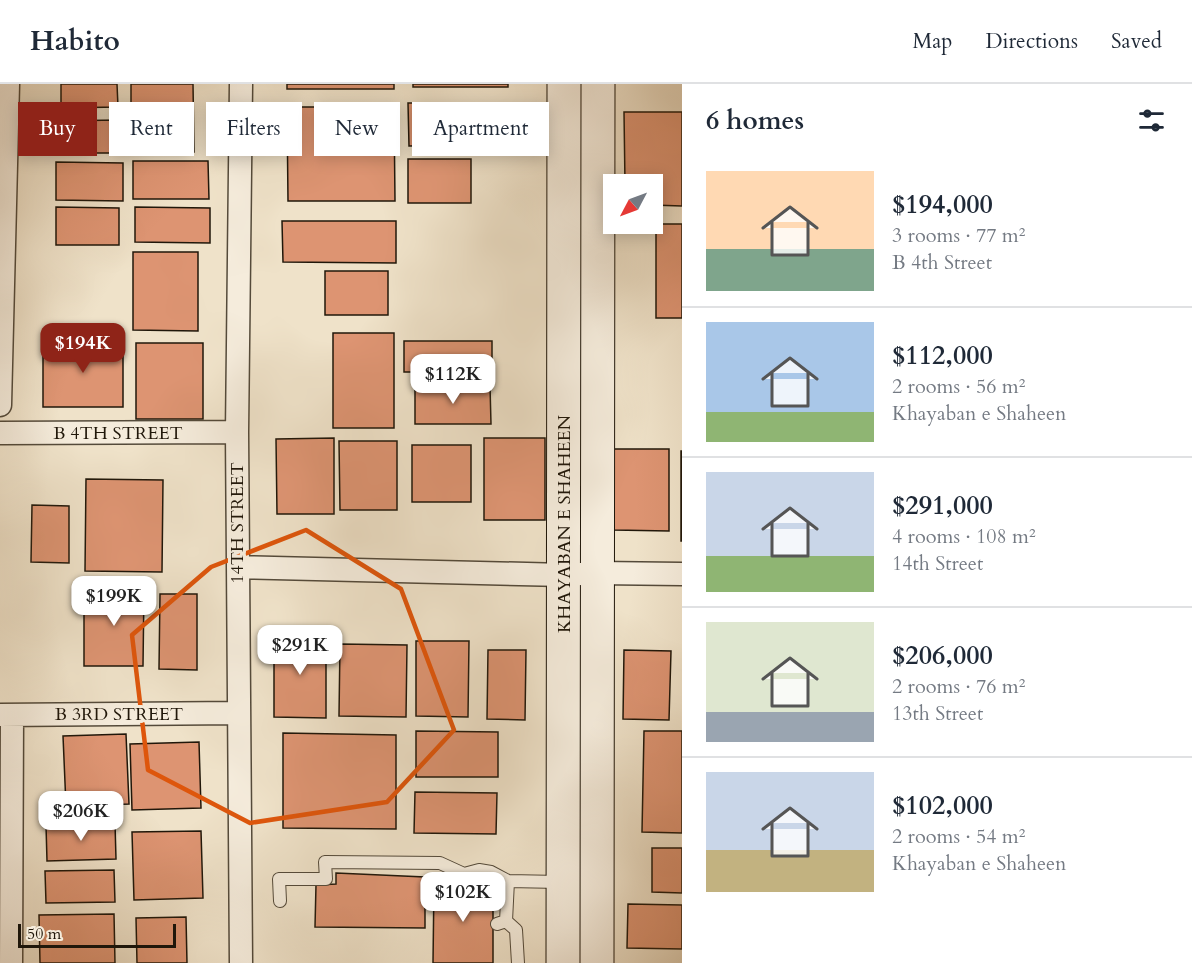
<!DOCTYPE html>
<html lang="en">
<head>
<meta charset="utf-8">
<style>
  body { margin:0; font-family:Cardo,serif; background:#f6f6f7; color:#1f2937; height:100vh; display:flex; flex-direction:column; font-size:22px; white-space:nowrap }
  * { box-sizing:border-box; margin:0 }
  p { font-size:20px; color:#747a83 }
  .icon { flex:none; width:33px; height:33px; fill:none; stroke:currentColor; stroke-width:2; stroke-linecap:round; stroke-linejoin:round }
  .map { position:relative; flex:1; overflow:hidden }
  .drawer { display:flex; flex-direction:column; background:#fff; width:510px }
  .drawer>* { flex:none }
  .guide { position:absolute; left:18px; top:18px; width:570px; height:54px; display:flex; gap:12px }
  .needle { width:39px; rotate:229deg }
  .fabs { position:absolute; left:603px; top:90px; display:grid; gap:12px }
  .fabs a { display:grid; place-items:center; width:60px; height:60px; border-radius:0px; background:#fff; box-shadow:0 3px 15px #0003; font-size:30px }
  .scale { position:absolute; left:18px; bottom:15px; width:158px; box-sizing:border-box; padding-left:6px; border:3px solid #20170a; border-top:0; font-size:16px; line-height:21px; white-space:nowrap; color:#20170a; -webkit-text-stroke:4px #f5ecdc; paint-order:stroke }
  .price { position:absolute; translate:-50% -51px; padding:0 14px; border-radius:12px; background:#fff; color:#222; font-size:20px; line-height:39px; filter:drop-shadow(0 2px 3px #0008) }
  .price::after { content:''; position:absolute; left:50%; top:36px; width:18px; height:14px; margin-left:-9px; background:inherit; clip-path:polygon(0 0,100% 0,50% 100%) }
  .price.selected { background:#8f2418; color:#fff }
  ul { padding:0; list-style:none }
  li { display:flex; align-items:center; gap:18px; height:150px; padding:0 24px }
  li+li { border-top:2px solid #e0e1e3 }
  li span { display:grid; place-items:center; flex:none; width:168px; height:120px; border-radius:0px; color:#555 }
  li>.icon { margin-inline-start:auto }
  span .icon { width:72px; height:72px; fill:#fffc; stroke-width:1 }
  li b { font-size:26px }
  h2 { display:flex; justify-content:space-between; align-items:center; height:72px; padding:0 24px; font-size:26px }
  .tag { padding:0 21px; border-radius:0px; background:#fff; box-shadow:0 3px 15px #0003; font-size:21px; line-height:54px }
  .tag.selected { background:#8f2418; color:#fff }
  header { display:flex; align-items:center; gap:36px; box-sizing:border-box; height:84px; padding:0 30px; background:#fff; border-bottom:2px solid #e0e1e3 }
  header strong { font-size:28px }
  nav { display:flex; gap:33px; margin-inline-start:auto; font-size:21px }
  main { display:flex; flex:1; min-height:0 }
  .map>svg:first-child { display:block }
  .building { fill:#dd9472; stroke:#20170a; stroke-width:1.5 }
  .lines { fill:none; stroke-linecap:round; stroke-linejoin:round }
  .lane-casing { stroke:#544a3a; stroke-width:14 }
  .street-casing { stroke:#544a3a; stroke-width:25 }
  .secondary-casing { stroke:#20170a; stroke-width:35 }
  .lane { stroke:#f5ecdc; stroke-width:12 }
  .street { stroke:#f5ecdc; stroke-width:22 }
  .secondary { stroke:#f5ecdc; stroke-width:33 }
  .marked { fill:none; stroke:#de560c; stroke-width:4.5; stroke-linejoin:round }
  .labels { text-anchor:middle; stroke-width:6; stroke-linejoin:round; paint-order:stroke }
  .street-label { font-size:18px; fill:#20170a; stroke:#f5ecdc }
</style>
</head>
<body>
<header>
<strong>Habito</strong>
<nav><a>Map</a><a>Directions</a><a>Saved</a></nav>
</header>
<main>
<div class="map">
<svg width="682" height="879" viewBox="0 0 682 879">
  <rect width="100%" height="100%" fill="#efe2c9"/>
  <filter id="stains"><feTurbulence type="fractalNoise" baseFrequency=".00333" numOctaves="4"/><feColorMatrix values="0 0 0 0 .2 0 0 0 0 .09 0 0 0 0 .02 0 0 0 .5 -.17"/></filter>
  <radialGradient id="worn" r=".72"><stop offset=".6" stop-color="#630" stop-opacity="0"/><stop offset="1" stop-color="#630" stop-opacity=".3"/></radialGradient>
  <!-- building -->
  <path class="building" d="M 61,0 L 117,0 L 118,23 L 61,24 Z
    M 131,0 L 193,0 L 194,68 L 131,68 Z
    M 287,0 L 394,0 L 394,5 L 287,5 Z
    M 413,0 L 508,0 L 508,3 L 413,3 Z
    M 408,19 L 471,19 L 472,61 L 409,62 Z
    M 287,23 L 394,23 L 395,117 L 288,117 Z
    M 624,28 L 682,28 L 682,122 L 652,121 L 652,100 L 625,100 Z
    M 120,36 L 121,69 L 53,69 L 52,37 Z
    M 408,75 L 471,75 L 471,119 L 408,119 Z
    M 133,77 L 208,77 L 209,115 L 133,115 Z
    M 56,78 L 123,79 L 123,117 L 56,116 Z
    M 56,123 L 119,124 L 119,161 L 56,161 Z
    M 135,123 L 210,124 L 210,159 L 135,158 Z
    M 282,137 L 396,137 L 396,179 L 283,178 Z
    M 656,140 L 682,140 L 682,234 L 656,234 Z
    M 133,168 L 198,168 L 198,247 L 133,246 Z
    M 325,187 L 388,187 L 388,231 L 325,231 Z
    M 333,249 L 394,249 L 394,344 L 333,344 Z
    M 43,257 L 123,257 L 123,323 L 43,323 Z
    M 404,257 L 492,257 L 492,288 L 404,288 Z
    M 136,259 L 203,259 L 203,335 L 136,335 Z
    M 415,302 L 490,302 L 491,340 L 415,340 Z
    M 334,354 L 334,430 L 277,430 L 276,355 Z
    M 484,354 L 545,354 L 545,436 L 484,436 Z
    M 339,357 L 397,357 L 397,426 L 340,426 Z
    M 412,361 L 471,361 L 471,418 L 412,418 Z
    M 614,365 L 669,365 L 669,447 L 614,446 Z
    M 681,367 L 682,367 L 682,457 L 681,457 Z
    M 86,395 L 163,396 L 162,488 L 85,487 Z
    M 32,421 L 69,422 L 69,479 L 31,478 Z
    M 84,504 L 144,505 L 143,582 L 84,582 Z
    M 160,510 L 197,510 L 197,586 L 159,585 Z
    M 274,551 L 326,552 L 326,634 L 274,633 Z
    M 416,557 L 469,557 L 468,633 L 416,632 Z
    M 340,560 L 407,561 L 406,633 L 339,632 Z
    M 488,566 L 526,566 L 525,636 L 487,635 Z
    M 624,566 L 671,567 L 669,636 L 623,635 Z
    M 416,647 L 498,648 L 498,693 L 416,693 Z
    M 644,647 L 682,647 L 682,749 L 642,748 Z
    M 283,649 L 396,651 L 396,745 L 283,744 Z
    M 126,650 L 129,720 L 66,722 L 63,652 Z
    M 199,658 L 201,724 L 132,726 L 130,660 Z
    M 415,708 L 497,709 L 496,750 L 414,749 Z
    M 115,739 L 116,775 L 47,777 L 46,741 Z
    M 201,747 L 203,814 L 134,816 L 132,748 Z
    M 652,764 L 682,764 L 682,809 L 652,808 Z
    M 114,786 L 115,818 L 46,819 L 45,787 Z
    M 336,789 L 425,793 L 425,844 L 315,843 L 316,801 L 336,800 Z
    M 434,799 L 493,800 L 493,879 L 433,879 Z
    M 628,820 L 682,821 L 682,865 L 627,864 Z
    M 114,830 L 115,879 L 40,879 L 39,831 Z
    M 186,833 L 187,879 L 137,879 L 136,834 Z"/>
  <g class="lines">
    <defs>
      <path id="lane" d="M 280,817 L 279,795 L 326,795 L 325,778 L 440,779 L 464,790 L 479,786 L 491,788 L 508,797
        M 506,837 L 516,846 L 518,879
        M 497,840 L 506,837 L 508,797 L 560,798"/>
      <path id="street" d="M 0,321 L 8,0
        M 0,349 L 237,348
        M 238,483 L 564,491 L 598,489 L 682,490
        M 0,631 L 238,629
        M 11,879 L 12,631
        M 241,879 L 237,348 L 241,0"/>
      <path id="secondary" d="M 563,879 L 564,0
        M 597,879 L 598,0"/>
    </defs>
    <!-- lane casing -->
    <use href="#lane" class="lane-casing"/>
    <!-- street casing -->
    <use href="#street" class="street-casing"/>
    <!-- secondary casing -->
    <use href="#secondary" class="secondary-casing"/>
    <!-- lane -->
    <use href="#lane" class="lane"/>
    <!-- street -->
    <use href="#street" class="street"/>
    <!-- secondary -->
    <use href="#secondary" class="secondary"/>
  </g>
  <!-- marked area -->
  <path class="marked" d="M 306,446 L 401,505 L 454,646 L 387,718 L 250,739 L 148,686 L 132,551 L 211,483 Z"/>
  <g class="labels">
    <!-- street labels -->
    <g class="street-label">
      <text x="118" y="355">B 4TH STREET</text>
      <text transform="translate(237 439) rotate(-90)" y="6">14TH STREET</text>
      <text transform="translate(564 440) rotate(-90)" y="6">KHAYABAN E SHAHEEN</text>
      <text x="119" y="636">B 3RD STREET</text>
    </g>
  </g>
  <rect width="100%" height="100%" filter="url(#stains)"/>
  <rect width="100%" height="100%" fill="url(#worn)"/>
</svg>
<div class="fabs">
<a><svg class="needle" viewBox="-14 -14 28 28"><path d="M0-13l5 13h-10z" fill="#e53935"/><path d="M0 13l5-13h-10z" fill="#747a83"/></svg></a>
</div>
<div class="scale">50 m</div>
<b class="price selected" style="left:83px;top:290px">$194K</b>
<b class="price" style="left:453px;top:321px">$112K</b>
<b class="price" style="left:114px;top:543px">$199K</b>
<b class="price" style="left:300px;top:592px">$291K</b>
<b class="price" style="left:81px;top:758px">$206K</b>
<b class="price" style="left:463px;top:839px">$102K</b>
<div class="guide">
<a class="tag selected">Buy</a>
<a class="tag">Rent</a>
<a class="tag">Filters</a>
<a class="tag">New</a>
<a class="tag">Apartment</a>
</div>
</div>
<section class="drawer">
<h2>6 homes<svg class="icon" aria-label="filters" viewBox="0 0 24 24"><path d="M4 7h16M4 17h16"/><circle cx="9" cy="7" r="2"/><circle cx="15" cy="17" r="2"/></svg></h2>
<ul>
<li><span style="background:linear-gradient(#ffd9b3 65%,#7fa58c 0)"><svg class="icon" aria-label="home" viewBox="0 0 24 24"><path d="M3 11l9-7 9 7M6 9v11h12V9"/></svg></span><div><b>$194,000</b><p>3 rooms · 77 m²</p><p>B 4th Street</p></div></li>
<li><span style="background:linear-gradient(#a9c7e8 75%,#8fb573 0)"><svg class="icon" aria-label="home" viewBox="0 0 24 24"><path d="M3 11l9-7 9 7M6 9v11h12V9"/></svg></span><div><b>$112,000</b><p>2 rooms · 56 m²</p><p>Khayaban e Shaheen</p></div></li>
<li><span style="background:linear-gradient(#c9d6e8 70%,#8fb573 0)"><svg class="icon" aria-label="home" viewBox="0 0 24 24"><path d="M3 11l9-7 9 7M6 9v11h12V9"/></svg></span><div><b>$291,000</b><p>4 rooms · 108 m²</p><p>14th Street</p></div></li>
<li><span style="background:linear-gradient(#dfe7d0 75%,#9aa5b1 0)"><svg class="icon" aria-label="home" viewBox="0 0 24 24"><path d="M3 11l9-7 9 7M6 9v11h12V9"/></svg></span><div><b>$206,000</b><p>2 rooms · 76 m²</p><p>13th Street</p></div></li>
<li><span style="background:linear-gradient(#c9d6e8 65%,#c2b280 0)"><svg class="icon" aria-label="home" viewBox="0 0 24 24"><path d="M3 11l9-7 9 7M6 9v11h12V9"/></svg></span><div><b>$102,000</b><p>2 rooms · 54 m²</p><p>Khayaban e Shaheen</p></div></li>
</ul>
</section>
</main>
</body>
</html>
